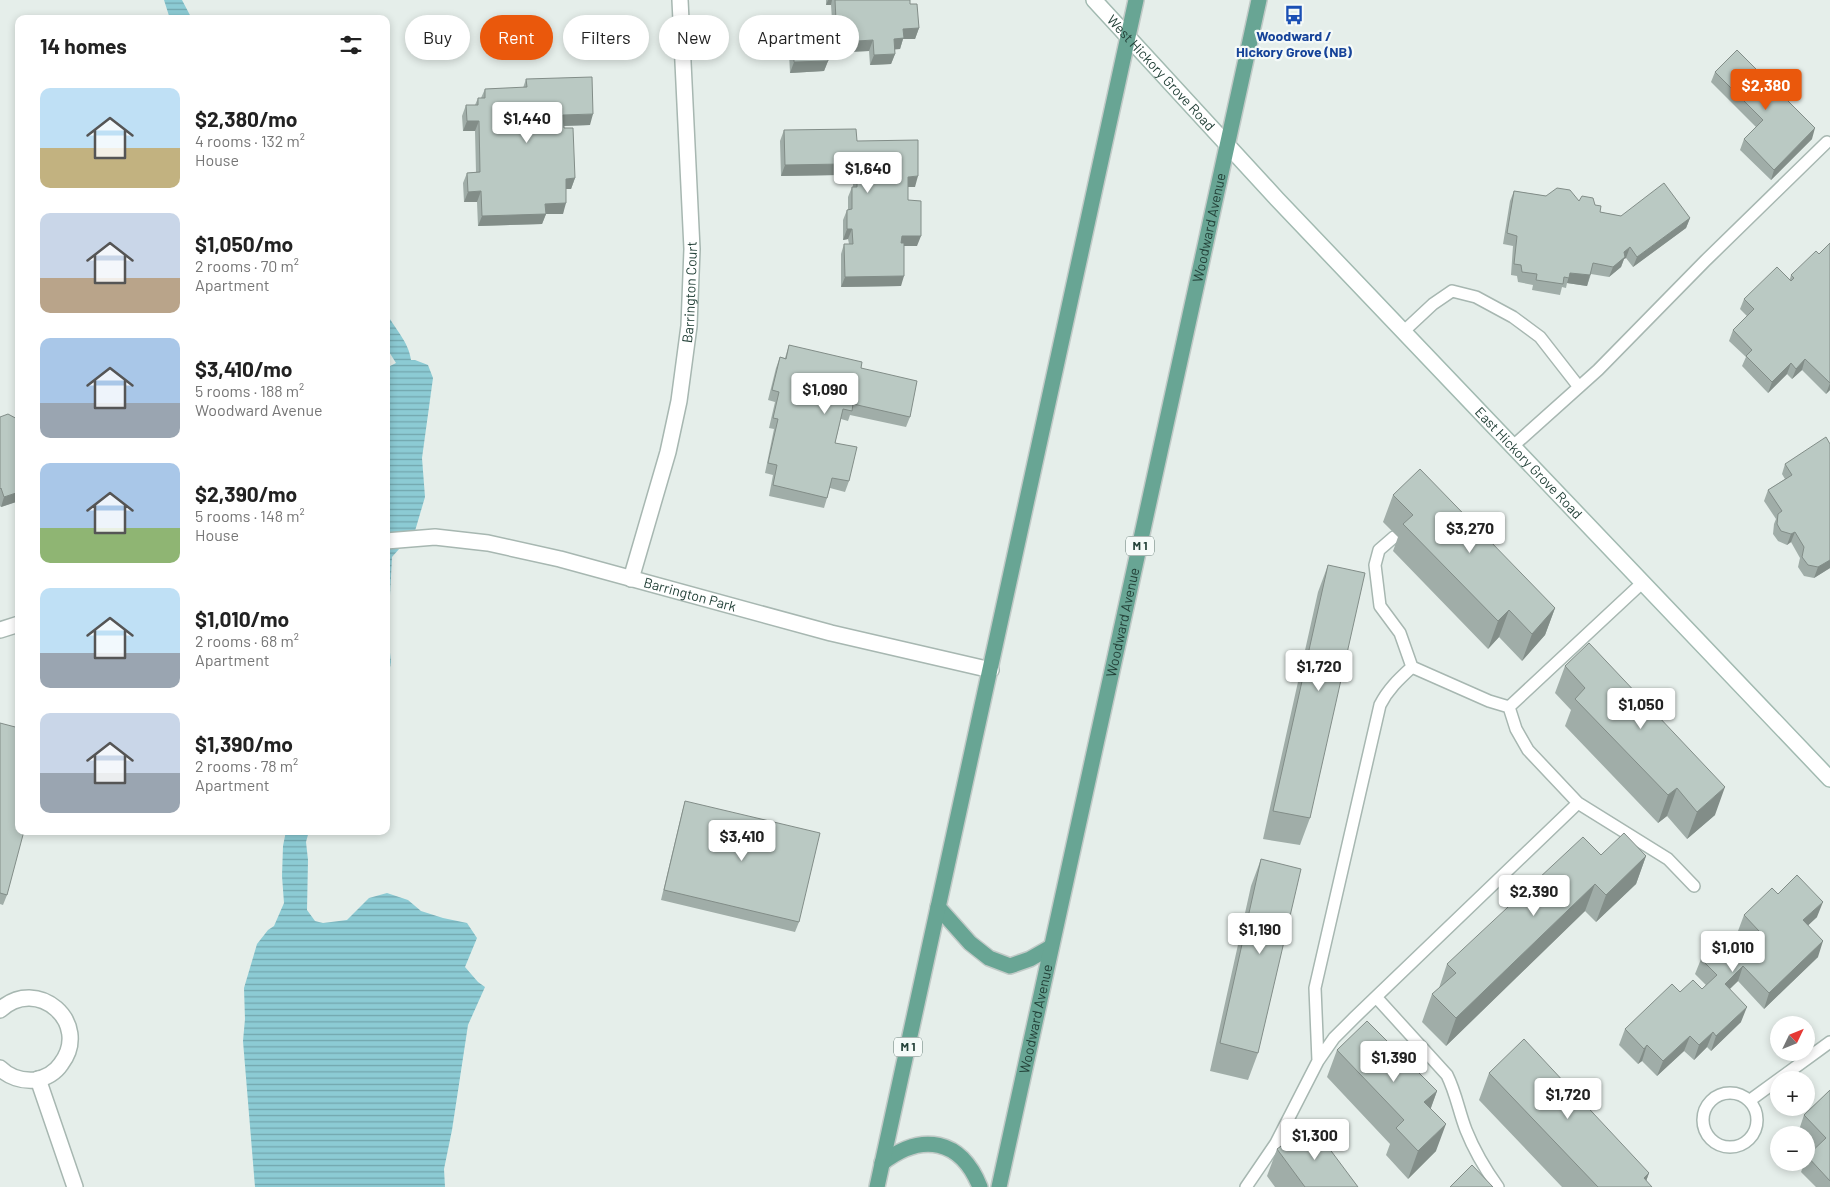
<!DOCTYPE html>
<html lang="en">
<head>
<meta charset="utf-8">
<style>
  body { margin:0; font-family:Barlow,sans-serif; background:#f2f2f2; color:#222; height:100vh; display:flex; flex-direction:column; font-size:19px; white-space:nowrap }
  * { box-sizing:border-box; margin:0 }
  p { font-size:16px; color:#767676 }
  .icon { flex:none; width:28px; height:28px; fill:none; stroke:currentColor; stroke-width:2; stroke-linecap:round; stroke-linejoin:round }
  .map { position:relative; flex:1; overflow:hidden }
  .panel { position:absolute; left:15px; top:15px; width:375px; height:820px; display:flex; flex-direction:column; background:#fff; border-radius:10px; box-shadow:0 2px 8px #0003 }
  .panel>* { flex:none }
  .top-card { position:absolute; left:405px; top:15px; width:475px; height:45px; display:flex; gap:10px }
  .needle { width:32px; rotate:47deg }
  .controls { position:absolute; left:1770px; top:1016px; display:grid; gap:10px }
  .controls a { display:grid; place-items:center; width:45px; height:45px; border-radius:50%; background:#fff; box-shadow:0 2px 8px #0003; font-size:25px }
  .price { position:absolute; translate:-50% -42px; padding:0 11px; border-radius:5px; background:#fff; color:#222; font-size:16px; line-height:32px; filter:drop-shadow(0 1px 2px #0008) }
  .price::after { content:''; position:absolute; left:50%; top:30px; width:15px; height:11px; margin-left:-8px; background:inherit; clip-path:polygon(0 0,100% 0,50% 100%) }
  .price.active { background:#ea580c; color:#fff }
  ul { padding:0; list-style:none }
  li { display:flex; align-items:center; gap:15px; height:125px; padding:0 25px }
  li span { display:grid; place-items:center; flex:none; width:140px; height:100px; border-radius:10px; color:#555 }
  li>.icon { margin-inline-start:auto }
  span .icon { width:60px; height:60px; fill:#fffc; stroke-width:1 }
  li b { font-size:21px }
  h2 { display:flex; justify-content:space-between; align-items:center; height:60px; padding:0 25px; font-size:21px }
  .tag { padding:0 18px; border-radius:22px; background:#fff; box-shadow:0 2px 8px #0003; font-size:18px; line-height:45px }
  .tag.active { background:#ea580c; color:#fff }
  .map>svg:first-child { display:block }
  .water { fill:url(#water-rules) }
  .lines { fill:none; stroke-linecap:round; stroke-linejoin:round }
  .lane-casing { stroke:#a7b7b1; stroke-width:14 }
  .street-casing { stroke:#a7b7b1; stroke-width:18 }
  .secondary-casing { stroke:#a2bab1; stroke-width:18 }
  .primary-casing { stroke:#c1cac7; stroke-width:18 }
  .lane { stroke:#fff; stroke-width:11 }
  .street { stroke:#fff; stroke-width:15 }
  .secondary { stroke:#fff; stroke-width:15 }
  .primary { stroke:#68a594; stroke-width:15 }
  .wall { fill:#a0ada8 }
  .shaded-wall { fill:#828d88 }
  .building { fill:#bac9c3; stroke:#828d88 }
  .labels { text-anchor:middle; stroke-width:4.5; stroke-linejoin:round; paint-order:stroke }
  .shield { fill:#f5faf8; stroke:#627872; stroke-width:1 }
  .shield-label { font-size:12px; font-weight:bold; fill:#234138 }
  .transit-label { font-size:14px; font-weight:bold; fill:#164399; stroke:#f5faf8 }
  .street-label { font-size:14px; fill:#234138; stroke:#f5faf8 }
</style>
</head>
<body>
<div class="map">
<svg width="1830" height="1187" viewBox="0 0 1830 1187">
  <defs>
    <pattern id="water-rules" width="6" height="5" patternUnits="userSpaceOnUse" patternTransform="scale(1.25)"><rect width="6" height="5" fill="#8ccbd4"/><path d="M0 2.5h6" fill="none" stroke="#72a6ad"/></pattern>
  </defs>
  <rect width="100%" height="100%" fill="#e5eeea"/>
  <!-- water -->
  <path class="water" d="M 164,0 L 182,0 L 192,19 L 170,19 Z
    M 386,312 C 394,328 409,342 411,360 L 415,360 L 428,365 L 433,378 L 422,458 L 425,497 L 415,531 L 392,557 L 388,634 L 391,662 L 386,690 L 386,368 L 396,363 L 386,347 Z
    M 286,831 L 309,831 L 306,842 L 308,860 L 307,910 L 315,921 L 323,923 L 347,920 L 369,898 L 387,893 L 408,900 L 421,911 L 443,918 L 467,923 L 477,938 L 465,967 L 478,982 L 485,987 L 468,1025 L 452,1130 L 444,1169 L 445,1187 L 255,1187 L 243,1041 L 245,1019 L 244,988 L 257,944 L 268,930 L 274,926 L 284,903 L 282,876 L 283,846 Z"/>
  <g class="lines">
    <defs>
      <path id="lane" d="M 1403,332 L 1433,304 L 1452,291 L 1476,297 L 1513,317 L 1540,337 L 1579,387
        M 1512,447 L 1598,370 L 1705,261 L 1827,142
        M 1394,537 L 1379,550 L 1375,565 L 1380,606 L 1400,633 L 1412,667
        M 1578,803 L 1668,859 L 1694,886
        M 1376,997 L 1447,1075 C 1456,1093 1459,1112 1466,1130 C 1474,1150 1485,1169 1498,1187
        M 1318,1061 L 1315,988 L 1380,705 C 1388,689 1399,679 1412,667 L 1489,701 L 1509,707
        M1703 1120a27 27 0 1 1 54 0a27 27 0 1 1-54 0Z
        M 1749,1101 L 1830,1042
        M 1246,1187 L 1276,1143 L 1318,1061 L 1334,1038 L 1354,1018 L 1578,803 L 1528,750 L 1516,729 L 1509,707 L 1642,583"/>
      <g id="street">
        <path id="s1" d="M 386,541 L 435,537 L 488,543 L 560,559 L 831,633 L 991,670"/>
        <path id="s2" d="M 631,579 L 668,452 L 679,401 L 689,326 L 692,249 L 680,0"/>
        <path d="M 0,630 L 19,624"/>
        <path d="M 0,1010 C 37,975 92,1023 61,1064 C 55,1073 45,1078 35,1080 C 22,1081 9,1077 0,1068"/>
        <path d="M 38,1079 L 75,1187"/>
      </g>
      <g id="secondary">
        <path id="s3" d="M 1094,0 L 1277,199 L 1830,779"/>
      </g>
      <g id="primary">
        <path d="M 938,907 L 970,943 L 989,958 L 1010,966 L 1030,959 L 1051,947"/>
        <path d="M 882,1163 C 922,1132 961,1139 980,1187"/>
        <path d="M 877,1187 L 1136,0"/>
        <path id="s4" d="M 999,1187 L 1259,0"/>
      </g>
    </defs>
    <!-- lane casing -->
    <use href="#lane" class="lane-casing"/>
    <!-- street casing -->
    <use href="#street" class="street-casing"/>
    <!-- secondary casing -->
    <use href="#secondary" class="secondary-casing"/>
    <!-- primary casing -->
    <use href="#primary" class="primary-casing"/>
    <!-- lane -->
    <use href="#lane" class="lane"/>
    <!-- street -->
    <use href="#street" class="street"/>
    <!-- secondary -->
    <use href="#secondary" class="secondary"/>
    <!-- primary -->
    <use href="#primary" class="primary"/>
  </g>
  <!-- wall -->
  <path class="wall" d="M 826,0 L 910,0 L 910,4 L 919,28 L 915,39 L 903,39 L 900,49 L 895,49 L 895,54 L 891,64 L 870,65 L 869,51 L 827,53 L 828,61 L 824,71 L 790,73 L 788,33 L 792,23 L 832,20 L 831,5 L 826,5 Z
    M 1715,72 L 1812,139 L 1771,180 L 1740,150 L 1744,139 L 1756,127 L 1711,82 Z
    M 526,79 L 590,125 L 564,126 L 575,178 L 571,189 L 566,189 L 563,214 L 546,214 L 542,224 L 478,226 L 477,202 L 464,202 L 463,183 L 467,173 L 476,172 L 475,131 L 463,131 L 462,116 L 466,105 L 475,105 L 478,98 L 481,98 L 485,89 L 523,88 Z
    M 784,130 L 857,141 L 915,187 L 908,187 L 908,200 L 917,246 L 904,246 L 901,286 L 841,287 L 841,254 L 844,244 L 849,244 L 848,239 L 843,240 L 843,220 L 847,210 L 848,210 L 848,197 L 852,187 L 853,187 L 853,184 L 838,184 L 838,175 L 781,176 L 780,141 Z
    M 1514,191 L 1579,201 L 1595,205 L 1600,212 L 1621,216 L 1690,218 L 1686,228 L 1633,267 L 1626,258 L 1624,259 L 1621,267 L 1609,277 L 1591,274 L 1587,286 L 1567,283 L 1566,288 L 1562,287 L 1560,295 L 1532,290 L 1533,285 L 1518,282 L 1517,276 L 1511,275 L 1513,246 L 1503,244 L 1510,201 Z
    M 1830,243 L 1830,390 L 1826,394 L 1802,370 L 1792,379 L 1787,374 L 1768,393 L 1742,366 L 1746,357 L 1729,341 L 1733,330 L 1747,316 L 1740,309 L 1744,299 L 1790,279 L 1791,275 L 1819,254 Z
    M 789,345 L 861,368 L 910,417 L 906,427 L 850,415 L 848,421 L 841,419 L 835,443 L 849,481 L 845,492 L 830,488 L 824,508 L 769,496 L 773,475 L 765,473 L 774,429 L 769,428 L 775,402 L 768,400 L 776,368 L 780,357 L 785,358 Z
    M 0,417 L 19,501 L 1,507 L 0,506 Z
    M 1830,444 L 1830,568 L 1814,578 L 1804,576 L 1798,567 L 1800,558 L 1791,542 L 1787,545 L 1778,541 L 1773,534 L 1774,524 L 1776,519 L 1764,501 L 1768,490 L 1785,479 L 1782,474 L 1785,464 Z
    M 1393,495 L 1555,608 L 1545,635 L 1522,661 L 1499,637 L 1488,649 L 1393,551 L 1398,537 L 1383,522 Z
    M 1328,565 L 1310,818 L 1300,845 L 1263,839 L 1318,592 Z
    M 1565,666 L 1715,815 L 1687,839 L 1667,816 L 1658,823 L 1565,726 L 1571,710 L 1555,693 Z
    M 0,723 L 7,895 L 3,905 L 0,904 Z
    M 685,801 L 799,922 L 795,932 L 661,900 L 682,812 Z
    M 1601,855 L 1646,856 L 1636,884 L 1596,922 L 1585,911 L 1446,1046 L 1422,1022 L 1432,994 L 1439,988 L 1447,964 Z
    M 1261,859 L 1258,1053 L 1248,1080 L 1210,1071 L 1251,886 Z
    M 1778,894 L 1817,917 L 1808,925 L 1818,957 L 1764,1009 L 1738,981 L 1730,989 L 1741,1022 L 1711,1051 L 1707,1047 L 1694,1060 L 1684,1051 L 1657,1076 L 1642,1061 L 1638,1064 L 1619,1045 L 1625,1029 L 1680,992 L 1702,989 L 1706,985 L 1695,974 L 1701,959 L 1737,952 L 1748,942 L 1738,931 L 1744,915 Z
    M 1337,1050 L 1437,1091 L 1431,1108 L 1436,1151 L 1408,1179 L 1386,1155 L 1390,1144 L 1327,1077 Z
    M 1489,1073 L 1649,1173 L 1646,1181 L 1652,1187 L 1562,1187 L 1479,1100 Z
    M 1830,1090 L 1830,1187 L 1816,1187 L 1801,1172 L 1805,1162 L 1806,1162 L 1807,1156 L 1816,1148 L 1806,1138 L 1806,1135 L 1803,1135 L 1799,1130 L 1804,1115 Z
    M 1277,1149 L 1358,1187 L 1275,1187 L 1267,1176 Z"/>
  <!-- shaded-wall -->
  <path class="shaded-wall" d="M 828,0 L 832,0 L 831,5 L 826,5 Z
    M 919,28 L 915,39 L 903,39 L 900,49 L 890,50 L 894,39 L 903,29 Z
    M 873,40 L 869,51 L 823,53 L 827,43 Z
    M 895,54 L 891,64 L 870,65 L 874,55 Z
    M 828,61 L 824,71 L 790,73 L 794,62 Z
    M 593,114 L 590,125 L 560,126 L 563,115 Z
    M 467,121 L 479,121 L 475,131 L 463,131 Z
    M 1815,128 L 1812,139 L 1771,180 L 1774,170 Z
    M 842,164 L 838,175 L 781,176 L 785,165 Z
    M 842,173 L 857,173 L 853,184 L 838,184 Z
    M 918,176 L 915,187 L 904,187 L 908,177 Z
    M 575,178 L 571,189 L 562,189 L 566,179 Z
    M 481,191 L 477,202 L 464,202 L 468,192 Z
    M 566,203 L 563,214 L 546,214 L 542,224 L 478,226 L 482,216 L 545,204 Z
    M 1690,218 L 1686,228 L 1633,267 L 1637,257 Z
    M 847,229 L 852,229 L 848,239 L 843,240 Z
    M 902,236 L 921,236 L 917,246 L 898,246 Z
    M 1630,247 L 1626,258 L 1624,259 L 1621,267 L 1609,277 L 1613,267 L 1624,252 Z
    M 1570,273 L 1590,275 L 1587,286 L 1567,283 Z
    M 904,276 L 901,286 L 841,287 L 845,277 Z
    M 1805,359 L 1802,370 L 1792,379 L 1796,369 Z
    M 1791,363 L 1787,374 L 1768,393 L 1772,382 Z
    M 1830,383 L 1830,390 L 1826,394 Z
    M 19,492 L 19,501 L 1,507 L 4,497 Z
    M 1795,532 L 1791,542 L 1787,545 L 1791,534 Z
    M 1830,560 L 1830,568 L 1814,578 L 1818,567 Z
    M 1555,608 L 1545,635 L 1522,661 L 1532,634 Z
    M 1509,610 L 1499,637 L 1488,649 L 1498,621 Z
    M 1725,787 L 1715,815 L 1687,839 L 1697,812 Z
    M 1677,788 L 1667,816 L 1658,823 L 1668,795 Z
    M 1646,856 L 1636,884 L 1596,922 L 1606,895 Z
    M 1595,884 L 1585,911 L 1446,1046 L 1456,1018 Z
    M 1823,902 L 1817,917 L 1798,935 L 1803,920 Z
    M 1823,941 L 1818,957 L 1764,1009 L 1769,993 Z
    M 1743,966 L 1738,981 L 1719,999 L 1725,984 Z
    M 1747,1007 L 1741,1022 L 1711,1051 L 1716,1036 Z
    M 1713,1032 L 1707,1047 L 1694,1060 L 1699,1045 Z
    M 1690,1036 L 1684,1051 L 1657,1076 L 1663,1061 Z
    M 1647,1045 L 1642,1061 L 1638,1064 L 1644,1049 Z
    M 1437,1091 L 1427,1118 L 1424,1102 Z
    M 1446,1124 L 1436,1151 L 1408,1179 L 1418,1151 Z
    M 1649,1173 L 1644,1187 L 1644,1178 Z"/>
  <!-- building -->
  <path class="building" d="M 835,0 L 910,0 L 910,4 L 917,4 L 919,28 L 903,29 L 904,38 L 894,39 L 895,54 L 874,55 L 873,40 L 827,43 L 828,61 L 794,62 L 792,23 L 836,20 Z
    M 1737,50 L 1815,128 L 1774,170 L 1744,139 L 1763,120 L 1715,72 Z
    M 592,77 L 593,114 L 563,115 L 564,128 L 573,128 L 575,178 L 566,179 L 566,203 L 545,204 L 546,214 L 482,216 L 481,191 L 468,192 L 467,173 L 480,172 L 479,121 L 467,121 L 466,105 L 478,105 L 478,98 L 485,98 L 485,89 L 527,87 L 526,79 Z
    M 856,129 L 857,141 L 918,140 L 918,176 L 908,177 L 908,200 L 921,201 L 921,236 L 902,236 L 901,243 L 904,243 L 904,276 L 845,277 L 844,244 L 853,244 L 852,229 L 847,229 L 847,210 L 852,209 L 852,187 L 857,187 L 857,173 L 842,173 L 842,164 L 785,165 L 784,130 Z
    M 1664,183 L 1690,218 L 1637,257 L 1630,247 L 1624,252 L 1625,257 L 1613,267 L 1593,263 L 1590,275 L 1570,273 L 1569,278 L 1564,277 L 1563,284 L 1536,280 L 1537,274 L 1522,272 L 1521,265 L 1514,264 L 1517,236 L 1507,233 L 1514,191 L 1546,196 L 1557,188 L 1570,190 L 1579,201 L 1582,196 L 1593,198 L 1595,205 L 1601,206 L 1600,212 L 1621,216 Z
    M 1830,243 L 1830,383 L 1805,359 L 1796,369 L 1791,363 L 1772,382 L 1746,356 L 1752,350 L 1733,330 L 1754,309 L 1744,299 L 1777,267 L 1791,281 L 1794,278 L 1791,275 L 1816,251 L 1819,254 Z
    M 789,345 L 862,362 L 861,368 L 917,381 L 910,417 L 853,404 L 852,411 L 843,409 L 835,443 L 857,447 L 849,481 L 832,478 L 827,498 L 773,485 L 777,465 L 768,463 L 778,419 L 773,418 L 779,392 L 772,390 L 780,357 L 786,359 Z
    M 8,414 L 19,420 L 19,492 L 4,497 L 1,488 L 0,489 L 0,417 Z
    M 1826,437 L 1830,444 L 1830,560 L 1818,567 L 1808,565 L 1802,557 L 1804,547 L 1795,532 L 1791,534 L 1781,531 L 1777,524 L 1778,514 L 1782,511 L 1768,490 L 1792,475 L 1785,464 Z
    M 1420,469 L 1555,608 L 1532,634 L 1509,610 L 1498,621 L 1403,524 L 1413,515 L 1393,495 Z
    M 1328,565 L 1365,573 L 1310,818 L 1273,811 Z
    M 1589,643 L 1725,787 L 1697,812 L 1677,788 L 1668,795 L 1575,699 L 1585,688 L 1565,666 Z
    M 0,723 L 19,728 L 19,831 L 24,831 L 7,895 L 0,893 Z
    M 685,801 L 820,833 L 799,922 L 664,890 Z
    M 1624,833 L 1646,856 L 1606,895 L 1595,884 L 1456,1018 L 1432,994 L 1456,973 L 1447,964 L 1583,837 L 1601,855 Z
    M 1261,859 L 1301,869 L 1258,1053 L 1220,1043 Z
    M 1797,875 L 1823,902 L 1803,920 L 1823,941 L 1769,993 L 1743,966 L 1725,984 L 1747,1007 L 1716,1036 L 1713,1032 L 1699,1045 L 1690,1036 L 1663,1061 L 1647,1045 L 1644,1049 L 1625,1029 L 1672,984 L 1680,992 L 1693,980 L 1702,989 L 1717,975 L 1701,959 L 1723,937 L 1737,952 L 1759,931 L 1744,915 L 1772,888 L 1778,894 Z
    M 1367,1021 L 1437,1091 L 1424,1102 L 1446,1124 L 1418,1151 L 1396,1128 L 1404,1120 L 1337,1050 Z
    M 1524,1039 L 1649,1173 L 1644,1178 L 1652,1187 L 1598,1187 L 1489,1073 Z
    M 1830,1090 L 1830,1181 L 1807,1156 L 1826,1138 L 1804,1115 Z
    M 1311,1124 L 1358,1187 L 1305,1187 L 1277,1149 Z
    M 1472,1165 L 1493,1187 L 1450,1187 Z"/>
  <!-- icons -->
  <defs>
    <symbol id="bus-bare" viewBox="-9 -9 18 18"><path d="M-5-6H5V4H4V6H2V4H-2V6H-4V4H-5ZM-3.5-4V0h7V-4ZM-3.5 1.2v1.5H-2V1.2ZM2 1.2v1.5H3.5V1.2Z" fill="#1a4fb4" stroke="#f5faf8" stroke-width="2.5" paint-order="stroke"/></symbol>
  </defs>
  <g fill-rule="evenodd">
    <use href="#bus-bare" x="1280" y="1" width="28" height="28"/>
  </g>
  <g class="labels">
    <!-- shield labels -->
    <g class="shield">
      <rect x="1126" y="536.5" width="28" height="19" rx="4"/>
      <rect x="894" y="1037.5" width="28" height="19" rx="4"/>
    </g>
    <g class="shield-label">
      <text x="1140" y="550">M 1</text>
      <text x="908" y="1051">M 1</text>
    </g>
    <!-- transit labels -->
    <g class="transit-label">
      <text x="1294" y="41">Woodward /<tspan x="1294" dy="16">Hickory Grove (NB)</tspan></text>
    </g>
    <!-- street labels -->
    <g class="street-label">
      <text dy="5" stroke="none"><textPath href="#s3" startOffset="99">West Hickory Grove Road</textPath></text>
      <text dy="5" stroke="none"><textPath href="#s4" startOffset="982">Woodward Avenue</textPath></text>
      <text dy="5" stroke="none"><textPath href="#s2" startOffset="294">Barrington Court</textPath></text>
      <text dy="5" stroke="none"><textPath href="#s3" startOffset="635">East Hickory Grove Road</textPath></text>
      <text dy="5" stroke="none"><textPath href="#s1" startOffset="311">Barrington Park</textPath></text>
      <text dy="5" stroke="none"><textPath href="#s4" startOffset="578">Woodward Avenue</textPath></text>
      <text dy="5" stroke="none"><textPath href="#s4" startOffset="172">Woodward Avenue</textPath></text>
    </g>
  </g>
</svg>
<div class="controls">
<a><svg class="needle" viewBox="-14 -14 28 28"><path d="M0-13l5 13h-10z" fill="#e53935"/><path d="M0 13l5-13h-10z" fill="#767676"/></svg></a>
<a>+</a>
<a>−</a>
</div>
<b class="price active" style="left:1766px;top:111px">$2,380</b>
<b class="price" style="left:527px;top:144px">$1,440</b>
<b class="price" style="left:868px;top:194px">$1,640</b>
<b class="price" style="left:825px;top:415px">$1,090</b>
<b class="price" style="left:1470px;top:554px">$3,270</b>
<b class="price" style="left:1319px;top:692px">$1,720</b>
<b class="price" style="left:1641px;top:730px">$1,050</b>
<b class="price" style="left:742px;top:862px">$3,410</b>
<b class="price" style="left:1534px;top:917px">$2,390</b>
<b class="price" style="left:1260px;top:955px">$1,190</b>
<b class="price" style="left:1733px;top:973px">$1,010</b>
<b class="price" style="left:1394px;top:1083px">$1,390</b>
<b class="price" style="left:1568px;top:1120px">$1,720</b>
<b class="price" style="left:1315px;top:1161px">$1,300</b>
<div class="top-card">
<a class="tag">Buy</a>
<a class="tag active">Rent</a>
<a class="tag">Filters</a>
<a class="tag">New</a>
<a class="tag">Apartment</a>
</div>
<section class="panel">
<h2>14 homes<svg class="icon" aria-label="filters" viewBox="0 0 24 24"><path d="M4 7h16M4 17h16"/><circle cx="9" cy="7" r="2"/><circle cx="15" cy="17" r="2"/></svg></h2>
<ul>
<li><span style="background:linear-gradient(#bfe0f5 60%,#c2b280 0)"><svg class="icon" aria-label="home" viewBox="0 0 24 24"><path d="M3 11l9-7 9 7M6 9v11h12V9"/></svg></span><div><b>$2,380/mo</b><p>4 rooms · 132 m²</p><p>House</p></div></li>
<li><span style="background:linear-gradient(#c9d6e8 65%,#b9a48a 0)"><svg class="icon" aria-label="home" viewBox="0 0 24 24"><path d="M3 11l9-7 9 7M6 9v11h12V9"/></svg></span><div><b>$1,050/mo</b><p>2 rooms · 70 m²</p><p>Apartment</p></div></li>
<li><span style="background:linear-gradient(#a9c7e8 65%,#9aa5b1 0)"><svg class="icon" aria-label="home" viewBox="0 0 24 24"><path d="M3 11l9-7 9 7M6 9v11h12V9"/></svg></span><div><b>$3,410/mo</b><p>5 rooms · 188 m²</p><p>Woodward Avenue</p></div></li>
<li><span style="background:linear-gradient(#a9c7e8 65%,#8fb573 0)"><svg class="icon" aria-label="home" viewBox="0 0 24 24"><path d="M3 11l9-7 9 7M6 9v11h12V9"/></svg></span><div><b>$2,390/mo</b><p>5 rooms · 148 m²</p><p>House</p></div></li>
<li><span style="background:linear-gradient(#bfe0f5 65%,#9aa5b1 0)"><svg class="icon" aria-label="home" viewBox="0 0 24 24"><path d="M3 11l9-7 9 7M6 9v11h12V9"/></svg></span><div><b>$1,010/mo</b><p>2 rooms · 68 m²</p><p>Apartment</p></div></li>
<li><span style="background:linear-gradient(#c9d6e8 60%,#9aa5b1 0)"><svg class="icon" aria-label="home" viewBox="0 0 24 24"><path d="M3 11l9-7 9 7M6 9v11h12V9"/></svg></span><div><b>$1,390/mo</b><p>2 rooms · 78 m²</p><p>Apartment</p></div></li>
</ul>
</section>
</div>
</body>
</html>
